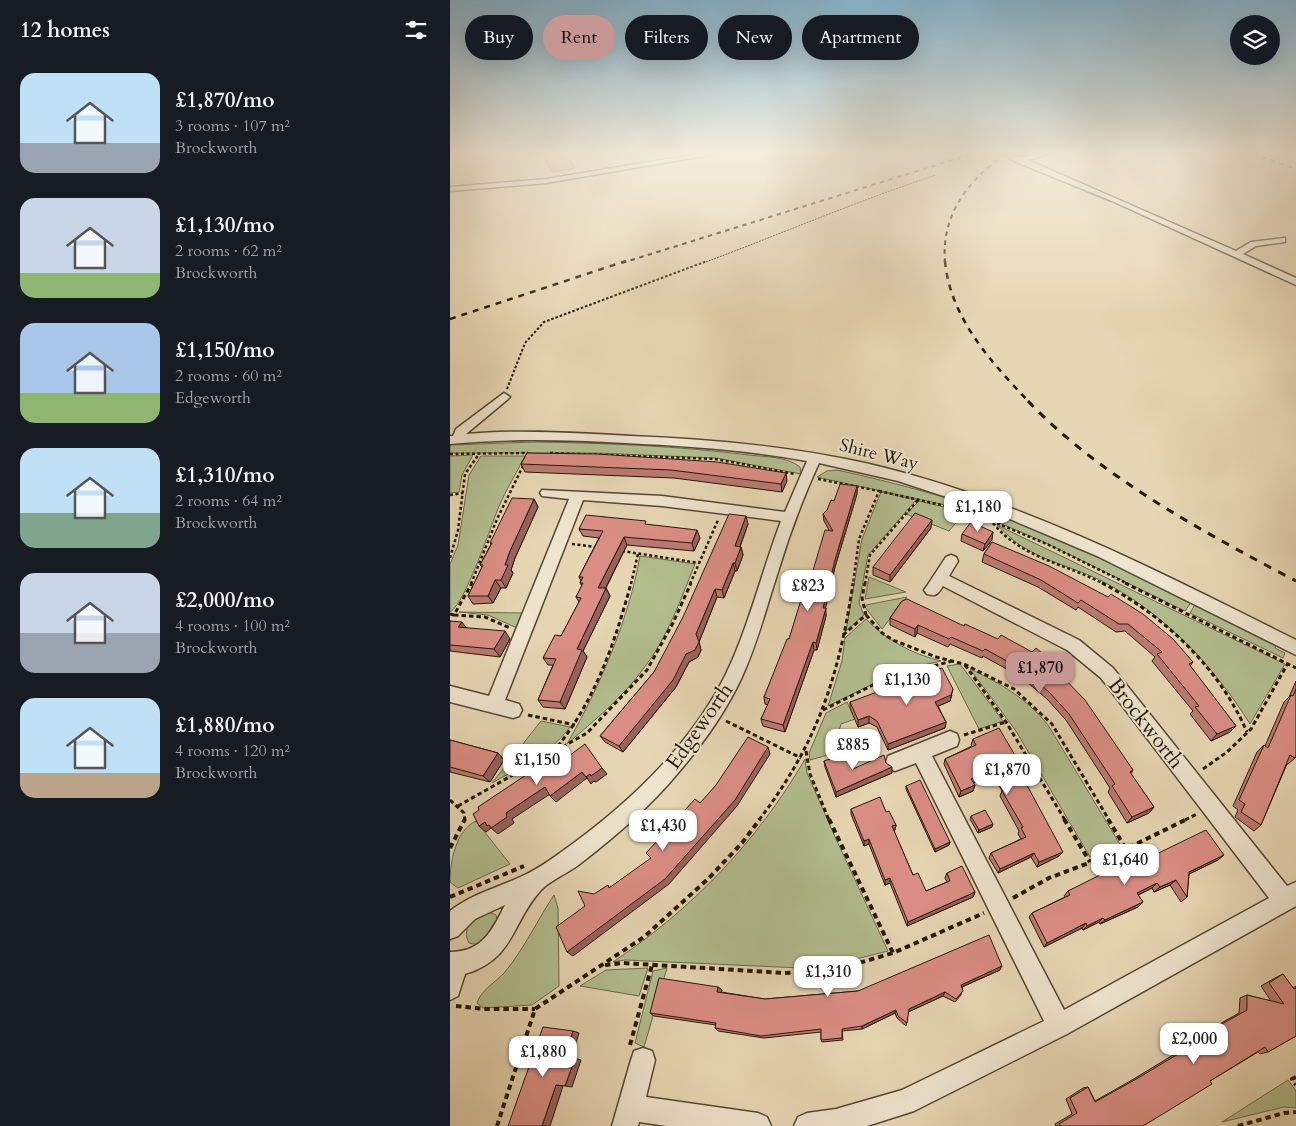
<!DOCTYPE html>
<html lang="en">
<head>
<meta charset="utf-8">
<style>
  body { margin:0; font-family:Cardo,serif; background:#20242c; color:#f1f3f6; height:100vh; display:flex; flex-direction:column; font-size:19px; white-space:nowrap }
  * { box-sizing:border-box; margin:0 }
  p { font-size:16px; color:#9ea1a6 }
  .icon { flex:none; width:28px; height:28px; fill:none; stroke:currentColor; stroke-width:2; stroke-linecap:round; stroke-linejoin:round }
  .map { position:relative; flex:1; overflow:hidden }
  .side { display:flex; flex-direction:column; background:#171b24; width:450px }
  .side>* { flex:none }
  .top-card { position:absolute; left:15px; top:15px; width:475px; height:45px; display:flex; gap:10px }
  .tools { position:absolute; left:780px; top:15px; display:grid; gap:10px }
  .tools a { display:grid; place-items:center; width:50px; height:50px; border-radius:50%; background:#171b24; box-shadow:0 5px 20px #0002; font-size:25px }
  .price { position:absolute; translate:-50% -42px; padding:0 11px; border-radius:10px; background:#fff; color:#222; font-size:16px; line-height:32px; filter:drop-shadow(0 1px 2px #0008) }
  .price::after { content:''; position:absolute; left:50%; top:30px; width:15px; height:11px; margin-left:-8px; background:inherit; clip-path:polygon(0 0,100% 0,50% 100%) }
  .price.on { background:#c59692; color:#111 }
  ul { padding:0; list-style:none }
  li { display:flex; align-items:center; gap:15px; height:125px; padding:0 20px }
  li span { display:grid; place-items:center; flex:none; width:140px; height:100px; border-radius:15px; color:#555 }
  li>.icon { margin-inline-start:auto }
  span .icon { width:60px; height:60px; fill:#fffc; stroke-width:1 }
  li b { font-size:21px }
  h2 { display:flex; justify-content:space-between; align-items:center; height:60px; padding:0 20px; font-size:21px }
  .chip { padding:0 18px; border-radius:22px; background:#171b24; box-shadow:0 5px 20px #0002; font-size:18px; line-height:45px }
  .chip.on { background:#c59692; color:#111 }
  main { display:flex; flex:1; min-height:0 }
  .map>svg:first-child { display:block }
  .green { fill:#b2be8f; stroke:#6b6a4c }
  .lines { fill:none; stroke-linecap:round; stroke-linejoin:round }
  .minor-casing { stroke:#554734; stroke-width:3 }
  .path-far4 { stroke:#241709; stroke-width:1; stroke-dasharray:2 1; stroke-linecap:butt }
  .path-far3 { stroke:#241709; stroke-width:2; stroke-dasharray:2.5 2; stroke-linecap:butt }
  .path-far2 { stroke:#241709; stroke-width:2.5; stroke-dasharray:3 2.5; stroke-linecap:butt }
  .path-far1 { stroke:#241709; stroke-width:3; stroke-dasharray:4.5 3; stroke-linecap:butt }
  .path { stroke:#241709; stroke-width:4; stroke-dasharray:5.5 4; stroke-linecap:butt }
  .minor { fill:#efe4ce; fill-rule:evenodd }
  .rail-far2 { stroke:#241709; stroke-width:2; stroke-dasharray:4.5 4.5; stroke-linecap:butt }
  .rail-far1 { stroke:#241709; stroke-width:2.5; stroke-dasharray:6 6; stroke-linecap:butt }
  .rail { stroke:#241709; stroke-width:3; stroke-dasharray:8 8; stroke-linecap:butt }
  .wall { fill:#bc7a72; stroke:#241709 }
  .shaded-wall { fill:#99635d; stroke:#241709 }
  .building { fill:#db8e85; stroke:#241709 }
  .labels { text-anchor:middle; stroke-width:4; stroke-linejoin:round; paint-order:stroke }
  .street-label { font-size:18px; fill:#241709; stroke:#efe4ce }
  .near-street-label { font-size:21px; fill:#241709; stroke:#efe4ce }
</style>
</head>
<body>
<main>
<section class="side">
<h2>12 homes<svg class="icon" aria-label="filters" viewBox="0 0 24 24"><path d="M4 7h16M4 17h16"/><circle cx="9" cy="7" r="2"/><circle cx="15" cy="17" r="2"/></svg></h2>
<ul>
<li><span style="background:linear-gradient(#bfe0f5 70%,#9aa5b1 0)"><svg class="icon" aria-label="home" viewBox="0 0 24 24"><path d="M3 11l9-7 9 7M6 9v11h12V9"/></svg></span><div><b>£1,870/mo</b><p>3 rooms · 107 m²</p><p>Brockworth</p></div></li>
<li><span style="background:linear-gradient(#c9d6e8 75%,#8fb573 0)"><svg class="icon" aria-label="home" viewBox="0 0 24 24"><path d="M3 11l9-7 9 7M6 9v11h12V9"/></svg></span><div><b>£1,130/mo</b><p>2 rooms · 62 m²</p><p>Brockworth</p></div></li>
<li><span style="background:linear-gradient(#a9c7e8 70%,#8fb573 0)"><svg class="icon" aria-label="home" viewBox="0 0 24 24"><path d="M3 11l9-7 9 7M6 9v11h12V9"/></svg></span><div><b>£1,150/mo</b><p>2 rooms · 60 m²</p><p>Edgeworth</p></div></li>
<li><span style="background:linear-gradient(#bfe0f5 65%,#7fa58c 0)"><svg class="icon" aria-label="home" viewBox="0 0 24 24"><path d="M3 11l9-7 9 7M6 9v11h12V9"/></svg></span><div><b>£1,310/mo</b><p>2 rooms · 64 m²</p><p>Brockworth</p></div></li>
<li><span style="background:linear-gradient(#c9d6e8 60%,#9aa5b1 0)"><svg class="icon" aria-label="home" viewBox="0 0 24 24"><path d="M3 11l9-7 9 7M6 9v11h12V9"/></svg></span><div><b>£2,000/mo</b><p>4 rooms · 100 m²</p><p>Brockworth</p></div></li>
<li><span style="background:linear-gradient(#bfe0f5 75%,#b9a48a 0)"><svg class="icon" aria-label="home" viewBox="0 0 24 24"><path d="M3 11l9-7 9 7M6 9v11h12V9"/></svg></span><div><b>£1,880/mo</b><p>4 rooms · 120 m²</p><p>Brockworth</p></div></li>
</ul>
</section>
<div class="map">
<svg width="846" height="1126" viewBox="0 0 846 1126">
  <rect width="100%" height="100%" fill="#e7d6b3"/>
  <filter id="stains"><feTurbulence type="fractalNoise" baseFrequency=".004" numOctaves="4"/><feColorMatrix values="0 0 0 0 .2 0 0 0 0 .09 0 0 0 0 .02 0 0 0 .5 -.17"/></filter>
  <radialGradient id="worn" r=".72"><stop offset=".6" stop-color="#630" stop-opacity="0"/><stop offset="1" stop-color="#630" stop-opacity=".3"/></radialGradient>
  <!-- green -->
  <path class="green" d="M 116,155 L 125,168 L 102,172 L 94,158 Z
    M 85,442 C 157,443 227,446 299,455 C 314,457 337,456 350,467 L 351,474 L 266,458 L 146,453 L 0,453 L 0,445 Z
    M 23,455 L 12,475 L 9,492 L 0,493 L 0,456 Z
    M 31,456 L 75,456 C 67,472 57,488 50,504 C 41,524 16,603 0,612 L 0,564 L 8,545 L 19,475 Z
    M 387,470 C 464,487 539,508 612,539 C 656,557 699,580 742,601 L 735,611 L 592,541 L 518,510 L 367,477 L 377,471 Z
    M 431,492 L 466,500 L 418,555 L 409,603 L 414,615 L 396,631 L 412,539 Z
    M 469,501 L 515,512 L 499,531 L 456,514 Z
    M 547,525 L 835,664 L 800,724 C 764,666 712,611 650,580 C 625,568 597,562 573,547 C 564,542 555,532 547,525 Z
    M 190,556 L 245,564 C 231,599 217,638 194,668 C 173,697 144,721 117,744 C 150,686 178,622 190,556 Z
    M 419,577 L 456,592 L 415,599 Z
    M 457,597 L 432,629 L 415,607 L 416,605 Z
    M 746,603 L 826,645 L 825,648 L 835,653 L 833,658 L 740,613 Z
    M 9,612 L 74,613 L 67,628 L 38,615 Z
    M 416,619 C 436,640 462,654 491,661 C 449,669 417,687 378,706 L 392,661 L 395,638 Z
    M 510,664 L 553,721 L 529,729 L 497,666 Z
    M 520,669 C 550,683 576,698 598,725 L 671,846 L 640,857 L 566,731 Z
    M 397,702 L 405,719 L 391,724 L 382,754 L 360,760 L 359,753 L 376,713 Z
    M 91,721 L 120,727 C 100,754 70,767 42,783 Z
    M 355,759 L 357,773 L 386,839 L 438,951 L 378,966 L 350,968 L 175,960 L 163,962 C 242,909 307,842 355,759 Z
    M 26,821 L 60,864 L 8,888 L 0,882 C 0,861 6,830 26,821 Z
    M 104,895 L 108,908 L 109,986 L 82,1005 L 33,1008 L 27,1003 C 30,991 47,981 55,972 C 74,949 88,919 104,895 Z
    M 39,912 L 46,915 L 48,927 L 29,945 L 19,943 C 10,926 26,917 39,912 Z
    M 198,968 L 189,996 L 130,986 L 156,970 Z
    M 217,968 L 194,1047 L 185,1043 L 203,971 Z
    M 838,1080 L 846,1091 L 846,1108 L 834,1107 L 772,1122 Z"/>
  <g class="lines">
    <defs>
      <path id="minor" d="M 247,154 L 265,154 L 96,183 L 0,191 L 0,187 L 96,179 Z
        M 555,154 L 572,157 L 599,154 L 578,160 L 786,251 L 801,242 L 835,238 L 835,242 L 806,246 L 793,254 L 846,278 L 846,285 L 662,201 L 566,162 Z
        M 54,393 L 60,397 L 58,399 L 16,434 C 71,429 126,433 181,436 C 260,439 338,446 415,463 C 567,498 708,571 846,640 L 846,655 L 647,556 L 548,514 L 448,481 L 369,463 C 353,498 339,535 328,572 C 316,608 307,645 291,679 C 275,713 252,745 228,773 C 200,807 166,836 131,863 C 120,872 99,881 91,890 C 61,923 65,959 15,974 L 8,996 L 0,1000 L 0,952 C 32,952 42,931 55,905 L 25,919 L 8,936 L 0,939 L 0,911 C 20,895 44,889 68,878 C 83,872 96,863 110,853 C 175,807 240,747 276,674 C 299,626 312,571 331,521 L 212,506 L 133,500 L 55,700 L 69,704 L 72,710 L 69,716 L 63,718 L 0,702 L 0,686 L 39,696 L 119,499 L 92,496 L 90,493 L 92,490 L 212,496 L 335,512 L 357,461 C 297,450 236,446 175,443 C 117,440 59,438 0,444 L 0,436 L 3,436 L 6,429 Z
        M 501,555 L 506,557 L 508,561 L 499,576 L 629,640 L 663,668 L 837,886 L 846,882 L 846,906 L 617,1034 L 464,1111 L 417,1126 L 344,1126 L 348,1117 L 357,1113 L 386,1109 L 452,1090 L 594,1021 L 466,763 L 445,771 L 438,768 L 436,762 L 438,756 L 500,731 L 507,734 L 509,740 L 507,746 L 482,756 L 614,1010 L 819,898 L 651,678 L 617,650 L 493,586 C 488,594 486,597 477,594 L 474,590 L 477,586 L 496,557 Z
        M 193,1048 L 202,1051 L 205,1060 L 196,1097 L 308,1113 L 317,1117 L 321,1126 L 217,1126 L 189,1122 L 188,1126 L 162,1126 L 181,1060 L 184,1051 Z"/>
    </defs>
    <!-- minor casing -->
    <use href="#minor" class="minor-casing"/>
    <!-- path-far4 -->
    <path class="path-far4" d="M 253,263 C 331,234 407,201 486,175"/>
    <!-- path-far3 -->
    <path class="path-far3" d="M 57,389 L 75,343 L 94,322 L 257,261"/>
    <!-- path-far2 -->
    <path class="path-far2" d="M 100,453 L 265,459 L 345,474
      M 0,454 L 78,453
      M 368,479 L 429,491 L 409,539 L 403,584
      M 429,491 L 496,506
      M 0,495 L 13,493
      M 537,519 L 599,545 L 678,584
      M 543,523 C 571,558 616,564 654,584
      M 122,544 L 146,547
      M 172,551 L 249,563
      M 0,558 L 8,530 L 15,474 L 29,454
      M 21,584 L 47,519 L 74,464
      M 181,584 L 188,554
      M 240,584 L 268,520
      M 415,584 L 420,555 L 468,500"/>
    <!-- path-far1 -->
    <path class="path-far1" d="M 652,583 C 713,615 769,667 797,732
      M 675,583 L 846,668
      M 0,614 L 4,615 L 22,583
      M 4,615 L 35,617 L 60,628
      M 416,615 L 432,633 L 443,640 L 486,657 L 514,664 L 564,689 L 602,724 L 659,820
      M 393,635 L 416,615 L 412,598 L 415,583
      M 515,665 L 556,722 L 615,820
      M 373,710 L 435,679 L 502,661
      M 78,715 L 125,725
      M 276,721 L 351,758
      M 514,735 L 556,722
      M 356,751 L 360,774 L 379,820
      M 103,752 C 144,704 165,643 181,583
      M 753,769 L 777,752 L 801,729 L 838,663
      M 0,800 L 14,813 L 15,820
      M 8,806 L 137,733 L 197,670 L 223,623 L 241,583
      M 309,820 C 367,744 389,677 403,583
      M 735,820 L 747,814"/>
    <!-- path -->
    <path class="path" d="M 379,819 L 443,953 L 534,913
      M 614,819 L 640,862
      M 658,819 L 676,849 L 737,819
      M 0,848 L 15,819
      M 0,897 L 74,866
      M 563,898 L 599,878 L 676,849
      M 155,965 L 173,963 L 335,973 L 381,971 L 443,953
      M 6,1006 L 36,1009 L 85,1009
      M 180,1045 L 202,965
      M 846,1077 L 842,1079 L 846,1085
      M 47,1126 L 85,1009 L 194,937 L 258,879 L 292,843 L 310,819
      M 788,1126 L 834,1113 L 846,1112"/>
    <!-- minor -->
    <use href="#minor" class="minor"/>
    <!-- rail-far2 -->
    <path class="rail-far2" d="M 804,154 L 846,169
      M 172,263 L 522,154
      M 495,263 C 491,214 518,181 555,154"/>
    <!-- rail-far1 -->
    <path class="rail-far1" d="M 495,261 C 500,318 542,363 579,402
      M 0,319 L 176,261"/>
    <!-- rail -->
    <path class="rail" d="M 578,401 C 649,476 755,533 846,581"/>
  </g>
  <!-- wall -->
  <path class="wall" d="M 77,453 L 337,481 L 332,492 L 224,478 L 75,472 L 71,464 Z
    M 407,486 L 407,494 L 385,567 L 375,608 L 376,616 L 367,650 L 364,650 L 335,732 L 313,726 L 311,719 L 318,705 L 315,704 L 314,697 L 339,639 L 379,530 L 374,521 L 373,514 L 377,510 L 384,501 Z
    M 84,499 L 88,507 L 65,558 L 61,570 L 63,573 L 56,588 L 51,588 L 43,603 L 23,604 L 18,596 L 32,567 L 30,565 L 41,544 L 40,543 Z
    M 298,524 L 290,547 L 291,547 L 293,555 L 287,571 L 285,571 L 274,598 L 267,597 L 249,642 L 251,650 L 248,657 L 239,662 L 226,687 L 173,752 L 155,742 L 150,736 L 204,672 Z
    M 198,525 L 250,538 L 244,551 L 177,545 L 156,588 L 160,596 L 133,651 L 137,657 L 115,709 L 93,707 L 88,700 L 103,665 L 98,665 L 93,658 L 111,636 L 129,602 L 126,597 L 132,586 L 130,583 L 131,581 L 129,577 L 149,538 L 133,536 L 129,529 Z
    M 481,528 L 440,582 L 423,575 L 423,567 Z
    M 512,534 L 542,540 L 533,551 L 511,541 Z
    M 542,542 L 743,662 L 740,666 L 786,726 L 780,732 L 761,741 L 740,714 L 743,711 L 702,661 L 705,657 L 675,631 L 666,632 L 628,607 L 626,610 L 588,587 L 532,562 L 534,554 Z
    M 452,601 L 610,675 L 683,770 L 681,774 L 704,807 L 699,813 L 677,823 L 658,792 L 660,788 L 616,720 L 597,699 L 571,677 L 533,656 L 532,658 L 500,644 L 498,647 L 467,633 L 465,637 L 440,625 L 440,618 Z
    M 0,621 L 16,628 L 60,639 L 50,657 L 0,651 Z
    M 846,681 L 846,756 L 845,758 L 838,764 L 837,764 L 811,825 L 804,831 L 785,817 L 788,810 L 783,806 L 807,752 L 814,745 L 815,746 L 834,702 L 839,697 Z
    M 502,695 L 500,701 L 488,706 L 496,722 L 495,728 L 438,750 L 427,727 L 419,723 L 408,727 L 400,708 L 400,702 Z
    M 523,739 L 576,774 L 573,780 L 609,856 L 587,867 L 581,857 L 548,873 L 539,858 L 541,853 L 571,839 L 568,834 L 569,831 L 550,796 L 552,791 L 544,775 L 523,783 L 525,785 L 523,791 L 509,797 L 494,764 L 495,759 L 522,746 L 521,745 Z
    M 0,740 L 48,753 L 54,760 L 40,782 L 0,772 Z
    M 374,761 L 403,769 L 436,763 L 442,773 L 386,797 L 375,767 Z
    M 456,786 L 500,842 L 499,845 L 485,852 L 456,789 Z
    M 401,809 L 436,812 L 446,825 L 445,830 L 444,831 L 463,875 L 476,891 L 497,882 L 495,878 L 497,873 L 525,892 L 523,897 L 457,926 L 440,883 L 435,885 L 419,844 L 414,846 L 401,814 Z
    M 521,816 L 542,827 L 528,833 L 520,819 Z
    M 768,860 L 739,874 L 737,897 L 731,902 L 720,885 L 704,892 L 702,888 L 688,895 L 693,902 L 688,907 L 650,924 L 649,922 L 633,930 L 632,928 L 594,947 L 579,917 L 582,913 L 615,897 L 614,896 L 618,891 L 688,863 Z
    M 550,970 L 512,987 L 511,995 L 505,1002 L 493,996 L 458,1012 L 456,1026 L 447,1018 L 445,1013 L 412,1029 L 392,1031 L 393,1040 L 372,1042 L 371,1040 L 371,1032 L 314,1038 L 268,1031 L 265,1028 L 266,1025 L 204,1016 L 200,1013 L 268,987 L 272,990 L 271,992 L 315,999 L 408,991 Z
    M 833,974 L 843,988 L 846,986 L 846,1036 L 818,1052 L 810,1054 L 808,1052 L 760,1081 L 693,1126 L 606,1126 L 605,1124 L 622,1114 L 616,1099 L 633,1088 L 638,1087 L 645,1101 L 682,1080 L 733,1049 L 731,1046 L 789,1013 L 790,998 L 797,995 L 821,1001 L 811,986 L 825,978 Z"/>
  <!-- shaded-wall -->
  <path class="shaded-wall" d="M 336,473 L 337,481 L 332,492 L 331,484 Z
    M 407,486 L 407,494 L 385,567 L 374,615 L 373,608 L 385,560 Z
    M 84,499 L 88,507 L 65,558 L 61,570 L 63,573 L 56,588 L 51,580 L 55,565 L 60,551 Z
    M 296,516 L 298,524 L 287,554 L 285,546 Z
    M 482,520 L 481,528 L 440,582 L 440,575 Z
    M 247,530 L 250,538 L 244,551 L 242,543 Z
    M 543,532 L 542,540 L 533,551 L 535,544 Z
    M 174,537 L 177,545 L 152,595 L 148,588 Z
    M 291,547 L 293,555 L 287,571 L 285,563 Z
    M 283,563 L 285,571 L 274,598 L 272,590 Z
    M 45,580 L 51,588 L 43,603 L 38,596 Z
    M 156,588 L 160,596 L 133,651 L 137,657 L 115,709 L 110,702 L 127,649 Z
    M 265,589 L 267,597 L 249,642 L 246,634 Z
    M 376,608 L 376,616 L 367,650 L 366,643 Z
    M 12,622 L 17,629 L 8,627 Z
    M 468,625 L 467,633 L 465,637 L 465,629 Z
    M 55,631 L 60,639 L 50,657 L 44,649 Z
    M 249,642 L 251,650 L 248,657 L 239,662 L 226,687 L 173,752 L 169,746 L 236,654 Z
    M 363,642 L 364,650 L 335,732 L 333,725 Z
    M 503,689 L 500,701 L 484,708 L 485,702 Z
    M 419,716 L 419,723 L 408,727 L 408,720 Z
    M 496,722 L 495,728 L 438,750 L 438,744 Z
    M 786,726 L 780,732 L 761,741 L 767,734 Z
    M 318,747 L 320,754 L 287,806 L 219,884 L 123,956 L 117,952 Z
    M 48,753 L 54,760 L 40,782 L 33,776 Z
    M 442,767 L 442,773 L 386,797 L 386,792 Z
    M 152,768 L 157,774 L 146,782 L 144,781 L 141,784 L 136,777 L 140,774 Z
    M 546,769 L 544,775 L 520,784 L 521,779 Z
    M 132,772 L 137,778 L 106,802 L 100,796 Z
    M 525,785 L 523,791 L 509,797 L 511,791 Z
    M 95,787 L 100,794 L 62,819 L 64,823 L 48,834 L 41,828 L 36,832 L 29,826 L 35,822 L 56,813 Z
    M 704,807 L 699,813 L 677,823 L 682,817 Z
    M 543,824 L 542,827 L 528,833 L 529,830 Z
    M 446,825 L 445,830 L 442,832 L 442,826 Z
    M 419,839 L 419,844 L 414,846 L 414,841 Z
    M 500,842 L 499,845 L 485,852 L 485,849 Z
    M 613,852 L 609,856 L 587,867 L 589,862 Z
    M 584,853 L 581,857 L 548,873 L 550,869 Z
    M 774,855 L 768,860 L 733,877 L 739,872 Z
    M 440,878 L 440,883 L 435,885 L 435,880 Z
    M 726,880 L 720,885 L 704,892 L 710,887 Z
    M 707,883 L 702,888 L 682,898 L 687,893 Z
    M 525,892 L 523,897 L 457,926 L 458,922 Z
    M 693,902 L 688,907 L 650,924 L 655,920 Z
    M 653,918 L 649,922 L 633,930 L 637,926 Z
    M 636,923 L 632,928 L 594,947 L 597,943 Z
    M 552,966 L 550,970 L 509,988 L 511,985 Z
    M 268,987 L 272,990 L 271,995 L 267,992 Z
    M 495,992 L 493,996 L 458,1012 L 459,1009 Z
    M 446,1010 L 445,1013 L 412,1029 L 412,1026 Z
    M 123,1031 L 129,1033 L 121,1059 L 114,1057 Z
    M 125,1058 L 131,1060 L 122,1087 L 115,1086 Z
    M 106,1085 L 113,1086 L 100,1126 L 92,1126 Z"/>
  <!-- building -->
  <path class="building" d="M 77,453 L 147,454 L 267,462 L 336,473 L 331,484 L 221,470 L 71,464 Z
    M 390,484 L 407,486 L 385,560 L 373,608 L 376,608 L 366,643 L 363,642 L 333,725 L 311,719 L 320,699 L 314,697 L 337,639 L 339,639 L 354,590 L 357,591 L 375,530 L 383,531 L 373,514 L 377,510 L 381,500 L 384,501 Z
    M 62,498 L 84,499 L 60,551 L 55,565 L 58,565 L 51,580 L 45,580 L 38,596 L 18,596 L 33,565 L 30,565 L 42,543 L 40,543 Z
    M 465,513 L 482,520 L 440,575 L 423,567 Z
    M 279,514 L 296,516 L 285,546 L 291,547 L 285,563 L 283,563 L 272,590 L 265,589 L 246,634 L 249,642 L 245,650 L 236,654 L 223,680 L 169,746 L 150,736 L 204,672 L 233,617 Z
    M 136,515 L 196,521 L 195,524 L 247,530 L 242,543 L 174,537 L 148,588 L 156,588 L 127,649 L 132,650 L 110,702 L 88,700 L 106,659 L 93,658 L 105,635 L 111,636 L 131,598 L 126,597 L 133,583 L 130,583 L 133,577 L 129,577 L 153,531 L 129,529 Z
    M 521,522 L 543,532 L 535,544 L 512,534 Z
    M 542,542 L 599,566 L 658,597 L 661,594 L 693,614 L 723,639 L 743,662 L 739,664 L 786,726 L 767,734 L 745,707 L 749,706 L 707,654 L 712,652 L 678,624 L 669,624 L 631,600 L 628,603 L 591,580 L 534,554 Z
    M 457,599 L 514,626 L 515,624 L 548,639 L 551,635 L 582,652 L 586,648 L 612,671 L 609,673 L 635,700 L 683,770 L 680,772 L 704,807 L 682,817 L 662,786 L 665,784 L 619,714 L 599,692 L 573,670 L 535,649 L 533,651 L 501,637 L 499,639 L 468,625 L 465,629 L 440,618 L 452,601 Z
    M 0,621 L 12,622 L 8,627 L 55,631 L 44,649 L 0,645 Z
    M 492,668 L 503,689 L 501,695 L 485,702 L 496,722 L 438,744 L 427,721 L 419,716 L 408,720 L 400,702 Z
    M 846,689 L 846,756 L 845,758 L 840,755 L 811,825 L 791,812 L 795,804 L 789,800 L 814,745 L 818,748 L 841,695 L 843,696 Z
    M 549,728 L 576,774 L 572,776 L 613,852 L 589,862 L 584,853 L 550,869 L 541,853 L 576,837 L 571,828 L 573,827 L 552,791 L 557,789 L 546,769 L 521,779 L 525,785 L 511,791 L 495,759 L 526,745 L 523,739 Z
    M 298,737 L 318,747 L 285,800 L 215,879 L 117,952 L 106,927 L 135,906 L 128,891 L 144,894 L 158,885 L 159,888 L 201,858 L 196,853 L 207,841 L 211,845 L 239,815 L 234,811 L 245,799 L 250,803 L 266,785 Z
    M 0,740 L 48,753 L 33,776 L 0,767 Z
    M 135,744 L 152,768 L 141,776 L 140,774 L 136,777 L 132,772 L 100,796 L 95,787 L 56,813 L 57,817 L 41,828 L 39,825 L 37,826 L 35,822 L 29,826 L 23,814 L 29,810 L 28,807 L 79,773 L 84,782 Z
    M 397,753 L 403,769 L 434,755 L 436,763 L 442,767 L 386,792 L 374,761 Z
    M 470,780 L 500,842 L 485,849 L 456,786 Z
    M 430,797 L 436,812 L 439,811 L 446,825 L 442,826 L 463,875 L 468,873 L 476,891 L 500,881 L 497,873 L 512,866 L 525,892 L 458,922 L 440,878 L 435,880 L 419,839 L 414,841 L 401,809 Z
    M 535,810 L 543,824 L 529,830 L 521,816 Z
    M 756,830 L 774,855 L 739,872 L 737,897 L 726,880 L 710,887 L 707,883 L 687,893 L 693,902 L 655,920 L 653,918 L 637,926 L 636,923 L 597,943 L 582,913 L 620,895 L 618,891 L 654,873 L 686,859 L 688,863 Z
    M 539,935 L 552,966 L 511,985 L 513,991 L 506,999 L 495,992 L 459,1009 L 457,1023 L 448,1016 L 446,1010 L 412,1026 L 392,1029 L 392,1038 L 371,1040 L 371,1029 L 311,1036 L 265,1028 L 266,1023 L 200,1013 L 209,978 L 268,987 L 267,992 L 315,999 L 408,991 Z
    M 833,974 L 844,989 L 846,988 L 846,1036 L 818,1052 L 815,1047 L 760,1081 L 762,1084 L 693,1126 L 610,1126 L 609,1124 L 627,1113 L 620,1098 L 638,1087 L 645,1102 L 688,1078 L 740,1047 L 738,1043 L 797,1010 L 797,995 L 834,1004 L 819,983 Z
    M 93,1027 L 123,1031 L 114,1057 L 125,1058 L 115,1086 L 106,1085 L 92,1126 L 58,1126 Z"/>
  <!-- sky -->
  <linearGradient id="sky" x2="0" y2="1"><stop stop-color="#87b6d1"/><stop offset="0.49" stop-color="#f4eddd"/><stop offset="1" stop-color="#f4eddd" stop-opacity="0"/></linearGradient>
  <rect width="846" height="312" fill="url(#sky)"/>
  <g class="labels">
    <!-- street labels -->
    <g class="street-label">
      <text transform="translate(429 454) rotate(14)" y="6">Shire Way</text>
    </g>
    <!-- near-street labels -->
    <g class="near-street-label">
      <text transform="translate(696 723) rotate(52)" y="7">Brockworth</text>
      <text transform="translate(249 726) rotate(-55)" y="7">Edgeworth</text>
    </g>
  </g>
  <rect width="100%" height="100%" filter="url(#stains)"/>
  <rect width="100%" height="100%" fill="url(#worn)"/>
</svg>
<div class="tools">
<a><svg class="icon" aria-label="layers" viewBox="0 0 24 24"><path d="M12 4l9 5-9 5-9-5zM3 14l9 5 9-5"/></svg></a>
</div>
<b class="price" style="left:528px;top:533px">£1,180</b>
<b class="price" style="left:358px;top:612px">£823</b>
<b class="price on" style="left:590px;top:694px">£1,870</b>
<b class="price" style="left:457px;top:706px">£1,130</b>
<b class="price" style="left:403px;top:771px">£885</b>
<b class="price" style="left:87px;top:786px">£1,150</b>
<b class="price" style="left:557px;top:796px">£1,870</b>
<b class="price" style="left:213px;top:852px">£1,430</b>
<b class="price" style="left:675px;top:886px">£1,640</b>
<b class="price" style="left:378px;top:998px">£1,310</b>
<b class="price" style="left:744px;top:1065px">£2,000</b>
<b class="price" style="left:93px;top:1078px">£1,880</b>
<div class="top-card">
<a class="chip">Buy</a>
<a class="chip on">Rent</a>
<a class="chip">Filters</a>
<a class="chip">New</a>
<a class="chip">Apartment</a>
</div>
</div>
</main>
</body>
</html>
